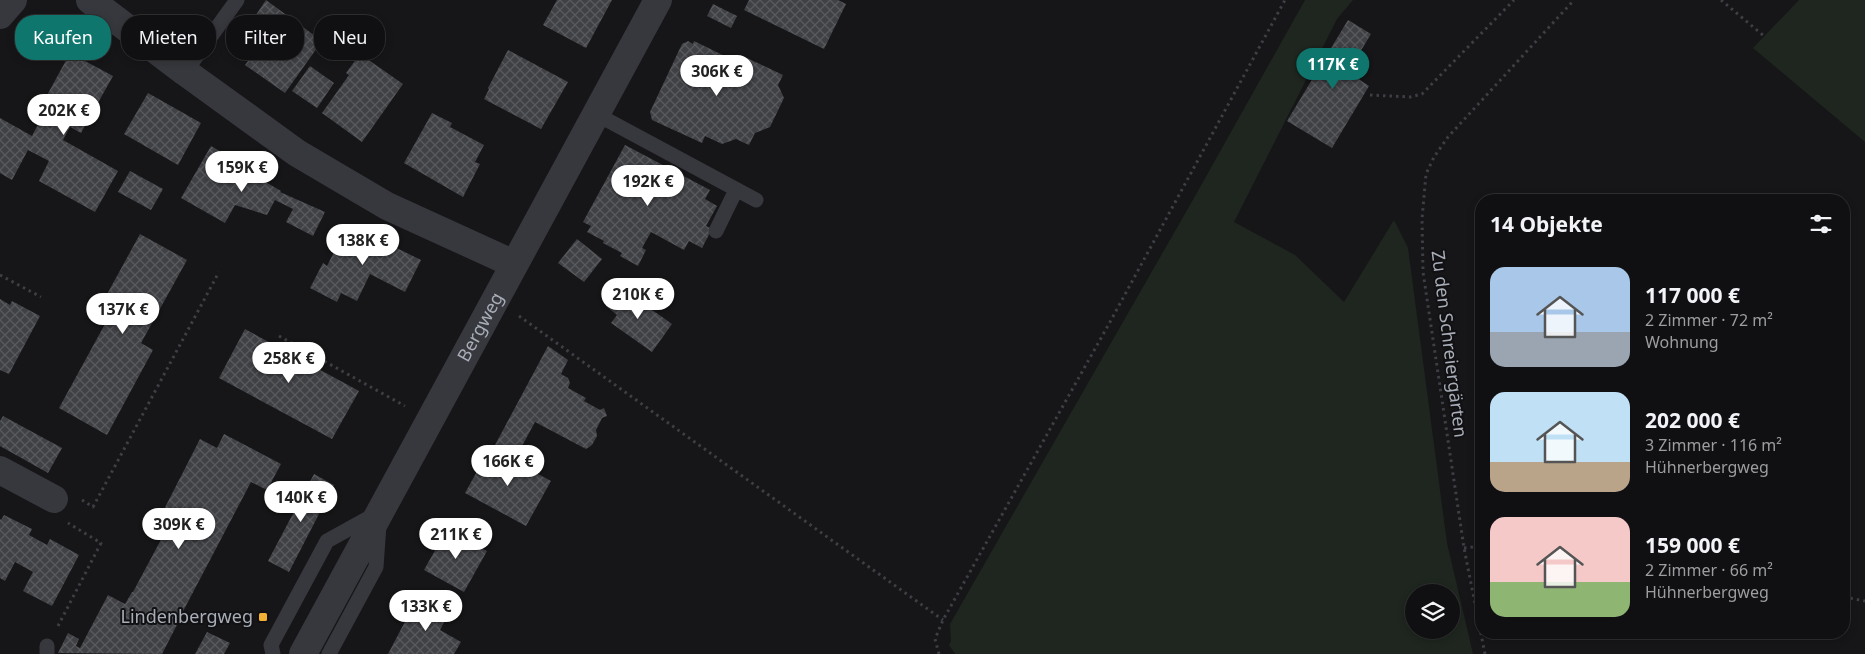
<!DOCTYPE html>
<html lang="de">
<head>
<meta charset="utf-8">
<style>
  body { margin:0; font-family:"Noto Sans",sans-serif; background:#1e1e20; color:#f1f3f6; height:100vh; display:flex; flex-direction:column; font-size:19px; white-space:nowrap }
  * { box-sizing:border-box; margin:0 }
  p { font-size:16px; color:#9c9d9f }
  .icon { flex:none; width:28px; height:28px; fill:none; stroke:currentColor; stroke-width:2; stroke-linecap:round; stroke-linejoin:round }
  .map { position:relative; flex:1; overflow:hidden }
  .details { position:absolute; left:1475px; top:194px; width:375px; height:445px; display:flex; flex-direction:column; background:#101012; border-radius:20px; box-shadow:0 2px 8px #0003,0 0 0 1px #303032 }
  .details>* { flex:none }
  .banner { position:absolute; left:15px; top:15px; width:475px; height:45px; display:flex; gap:10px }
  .tools { position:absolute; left:1405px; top:584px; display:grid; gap:10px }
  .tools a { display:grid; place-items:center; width:55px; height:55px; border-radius:50%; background:#101012; box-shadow:0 2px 8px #0003,0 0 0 1px #303032; font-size:25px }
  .price { position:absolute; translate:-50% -42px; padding:0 11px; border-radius:18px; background:#fff; color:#222; font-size:16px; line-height:32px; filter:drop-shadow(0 1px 2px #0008) }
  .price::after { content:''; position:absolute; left:50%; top:30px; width:15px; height:11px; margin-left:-8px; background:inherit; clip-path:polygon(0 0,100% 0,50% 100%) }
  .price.selected { background:#0f766e; color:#fff }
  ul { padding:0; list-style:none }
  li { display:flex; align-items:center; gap:15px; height:125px; padding:0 15px }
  li span { display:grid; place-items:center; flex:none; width:140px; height:100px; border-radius:15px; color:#555 }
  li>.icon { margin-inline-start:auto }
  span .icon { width:60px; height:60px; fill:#fffc; stroke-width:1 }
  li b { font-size:21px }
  h2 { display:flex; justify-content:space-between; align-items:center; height:60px; padding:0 15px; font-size:21px }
  .pill { padding:0 18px; border-radius:20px; background:#101012; box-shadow:0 2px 8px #0003,0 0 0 1px #303032; font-size:18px; line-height:45px }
  .pill.selected { background:#0f766e; color:#fff }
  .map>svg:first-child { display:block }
  .grass { fill:#1e261f; fill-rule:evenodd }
  .building { fill:url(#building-cross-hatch) }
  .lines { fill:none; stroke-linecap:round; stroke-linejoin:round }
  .path { stroke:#3d3f44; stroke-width:3; stroke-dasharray:2.5 4; stroke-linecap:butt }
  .service { stroke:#37383d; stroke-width:15 }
  .minor { stroke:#37383d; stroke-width:28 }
  .tertiary { stroke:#37383d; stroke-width:28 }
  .poi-dot { fill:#f2b134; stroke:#111113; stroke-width:2 }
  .labels { text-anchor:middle; stroke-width:4; stroke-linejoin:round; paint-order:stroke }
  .street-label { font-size:18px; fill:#a8adb8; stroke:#111113 }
  .poi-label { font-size:18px; fill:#a8adb8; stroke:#111113; text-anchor:end }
</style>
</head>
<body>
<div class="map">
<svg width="1865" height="654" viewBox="0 0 1865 654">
  <defs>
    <pattern id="building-cross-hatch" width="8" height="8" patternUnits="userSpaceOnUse" patternTransform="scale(1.25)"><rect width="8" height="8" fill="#404145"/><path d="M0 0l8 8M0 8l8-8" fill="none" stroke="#595a5e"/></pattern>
  </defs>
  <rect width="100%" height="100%" fill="#161618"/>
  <!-- grass -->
  <path class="grass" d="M 1305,0 L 1353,0 L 1337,19 L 1234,222 L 1295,255 L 1344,302 L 1394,220 L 1408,248 L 1447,543 L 1473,654 L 955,654 L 949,645 L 951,641 L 950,624 L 1194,198 ZM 1414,592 L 1451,592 L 1451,630 L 1414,630 Z
    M 1799,0 L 1865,0 L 1865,142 L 1753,48 Z"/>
  <!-- building -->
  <path class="building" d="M 266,0 L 322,41 L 285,93 L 245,65 L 266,37 L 249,25 Z
    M 557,0 L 612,0 L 586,48 L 543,25 Z
    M 749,0 L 838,0 L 846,4 L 824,49 L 744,10 Z
    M 713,4 L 737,16 L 731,28 L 707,16 Z
    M 1348,20 L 1371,34 L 1348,72 L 1369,86 L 1332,148 L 1287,121 Z
    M 688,41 L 693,44 L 694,41 L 739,63 L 738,65 L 743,67 L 747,58 L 783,75 L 778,85 L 784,98 L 770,127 L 755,133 L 749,145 L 736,139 L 722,144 L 705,136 L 702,143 L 652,120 L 650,112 L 682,44 Z
    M 508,50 L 568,82 L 541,129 L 484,99 L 489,89 L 488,88 Z
    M 70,53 L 113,76 L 81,133 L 70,127 L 63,140 L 118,171 L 95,212 L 39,181 L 49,161 L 28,150 L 12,180 L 0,173 L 0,118 L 32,136 L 44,113 L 39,110 Z
    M 360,54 L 403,84 L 362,142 L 322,113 L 349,75 L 346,73 Z
    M 310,66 L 334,83 L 317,108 L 292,91 Z
    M 148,93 L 201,123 L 178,165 L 124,134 Z
    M 432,113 L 452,123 L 450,127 L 484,145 L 475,162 L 480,164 L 463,197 L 404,163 Z
    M 625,145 L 710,190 L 705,199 L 717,206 L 706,226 L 712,229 L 702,248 L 689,241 L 684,250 L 651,232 L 642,248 L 646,250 L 638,266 L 620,256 L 622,253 L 603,243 L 604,241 L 587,232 L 591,226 L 583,222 Z
    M 211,146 L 254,171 L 252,174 L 281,191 L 280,192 L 325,212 L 313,236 L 286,222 L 293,209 L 275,200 L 267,215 L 235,205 L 225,223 L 181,198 Z
    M 130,171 L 163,189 L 151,210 L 118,192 Z
    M 348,224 L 421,260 L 405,292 L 370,274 L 357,301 L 341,293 L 337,302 L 310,288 L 323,263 L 327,266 Z
    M 140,234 L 187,260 L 141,343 L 153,350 L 107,435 L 59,408 L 105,324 L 94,318 Z
    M 577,239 L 602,259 L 584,282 L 558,263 Z
    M 620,287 L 672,324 L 652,352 L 611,323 L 617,315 L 606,306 Z
    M 0,299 L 10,305 L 12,301 L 40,316 L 9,374 L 0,370 Z
    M 245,329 L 359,391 L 332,439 L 219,378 Z
    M 548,346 L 568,360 L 561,374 L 568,378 L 570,383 L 568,388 L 586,398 L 584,401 L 600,410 L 604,408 L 607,416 L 602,418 L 596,430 L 597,436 L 592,445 L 586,449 L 535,422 L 516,457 L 495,445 Z
    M 3,416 L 62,448 L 48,473 L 0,446 L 0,421 Z
    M 224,434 L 281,464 L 267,490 L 251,482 L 180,617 L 181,617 L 162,654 L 58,653 L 68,633 L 79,639 L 76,646 L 80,648 L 108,595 L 125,604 L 132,592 L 133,592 L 164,534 L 154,529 L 200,439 L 217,448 Z
    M 490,448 L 551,481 L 526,526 L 465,493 Z
    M 314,474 L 334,485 L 289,572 L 268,561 Z
    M 4,515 L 32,529 L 29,535 L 47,545 L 50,539 L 79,555 L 52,606 L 23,591 L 33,572 L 15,562 L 5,581 L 0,578 L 0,519 L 1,520 Z
    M 447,529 L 487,551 L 464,592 L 424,570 Z
    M 425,596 L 451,609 L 440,630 L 461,642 L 454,654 L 388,654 L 409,614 L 414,617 Z
    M 207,632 L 230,643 L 224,654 L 195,654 Z"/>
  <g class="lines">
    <!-- path -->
    <path class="path" d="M 1721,0 L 1764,36
      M 1370,95 L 1410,97 L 1422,94 L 1514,0
      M 0,275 L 41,297
      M 519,316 L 943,620
      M 279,336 L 405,406
      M 82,500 L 93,507 L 219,272
      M 1464,548 L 1481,546
      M 1844,597 L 1865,601
      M 58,626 L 101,543 L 68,523
      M 939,654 L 935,639 L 943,620 L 1110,322 L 1285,0
      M 1485,654 L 1464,548 L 1423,272 L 1422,219 L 1426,174 L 1434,157 L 1448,137 L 1574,0"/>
    <!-- service -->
    <path class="service" d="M 185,72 L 237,0
      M 596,114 L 756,200
      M 716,231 L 736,190
      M 47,654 L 47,646
      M 273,654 L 271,645 L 327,541 L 374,515
      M 329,654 L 376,567 L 379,525"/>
    <!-- minor -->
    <path class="minor" d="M 90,0 L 185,72 L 297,153 L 387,206 L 514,264
      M 0,15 L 13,0
      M 0,470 L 54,499"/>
    <!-- tertiary -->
    <path class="tertiary" id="s1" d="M 303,654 L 658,0"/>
  </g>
  <!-- markers -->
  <rect class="poi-dot" x="258" y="612" width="10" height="10" rx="2.5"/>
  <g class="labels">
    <!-- street labels -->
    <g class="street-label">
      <text dy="6" stroke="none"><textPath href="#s1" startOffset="372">Bergweg</textPath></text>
      <text transform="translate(1449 344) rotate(83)" y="6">Zu den Schreiergärten</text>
    </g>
    <!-- poi labels -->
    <g class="poi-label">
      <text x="253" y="623">Lindenbergweg</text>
    </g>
  </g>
</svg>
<div class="tools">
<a><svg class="icon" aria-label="layers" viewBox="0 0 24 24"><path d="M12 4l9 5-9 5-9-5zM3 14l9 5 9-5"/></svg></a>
</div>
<b class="price selected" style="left:1333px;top:90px">117K €</b>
<b class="price" style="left:717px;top:97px">306K €</b>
<b class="price" style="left:64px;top:136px">202K €</b>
<b class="price" style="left:242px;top:193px">159K €</b>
<b class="price" style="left:648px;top:207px">192K €</b>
<b class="price" style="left:363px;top:266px">138K €</b>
<b class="price" style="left:638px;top:320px">210K €</b>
<b class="price" style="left:123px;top:335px">137K €</b>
<b class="price" style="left:289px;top:384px">258K €</b>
<b class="price" style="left:508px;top:487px">166K €</b>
<b class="price" style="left:301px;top:523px">140K €</b>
<b class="price" style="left:179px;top:550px">309K €</b>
<b class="price" style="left:456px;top:560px">211K €</b>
<b class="price" style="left:426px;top:632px">133K €</b>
<div class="banner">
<a class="pill selected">Kaufen</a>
<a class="pill">Mieten</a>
<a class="pill">Filter</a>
<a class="pill">Neu</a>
</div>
<section class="details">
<h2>14 Objekte<svg class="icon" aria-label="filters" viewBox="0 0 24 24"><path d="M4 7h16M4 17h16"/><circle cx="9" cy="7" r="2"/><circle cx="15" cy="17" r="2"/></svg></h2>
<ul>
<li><span style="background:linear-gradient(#a9c7e8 65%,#9aa5b1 0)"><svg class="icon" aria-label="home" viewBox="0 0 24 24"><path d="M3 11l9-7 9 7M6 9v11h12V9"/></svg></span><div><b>117 000 €</b><p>2 Zimmer · 72 m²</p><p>Wohnung</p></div></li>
<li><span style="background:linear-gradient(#bfe0f5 70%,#b9a48a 0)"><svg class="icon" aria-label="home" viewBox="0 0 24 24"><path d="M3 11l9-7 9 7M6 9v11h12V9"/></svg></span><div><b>202 000 €</b><p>3 Zimmer · 116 m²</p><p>Hühnerbergweg</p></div></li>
<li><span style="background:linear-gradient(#f6c9c9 65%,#8fb573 0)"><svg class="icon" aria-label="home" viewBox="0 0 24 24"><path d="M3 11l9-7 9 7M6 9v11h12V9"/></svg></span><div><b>159 000 €</b><p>2 Zimmer · 66 m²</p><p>Hühnerbergweg</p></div></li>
</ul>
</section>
</div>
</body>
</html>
